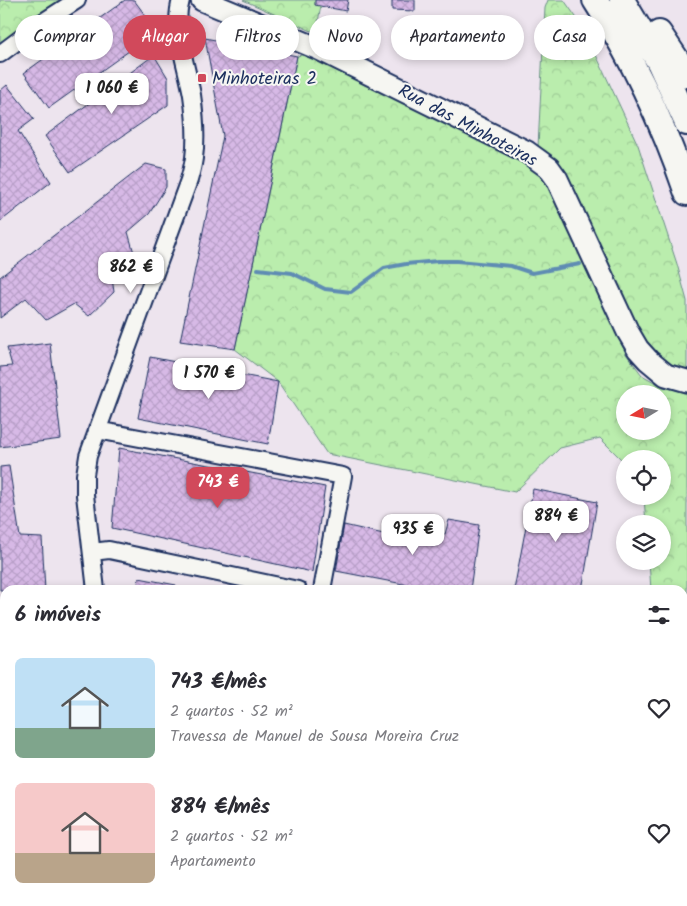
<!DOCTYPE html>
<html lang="pt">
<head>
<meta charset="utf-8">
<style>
  body { margin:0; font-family:Kalam,sans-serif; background:#f2f2f3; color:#2b2b33; height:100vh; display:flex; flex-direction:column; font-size:19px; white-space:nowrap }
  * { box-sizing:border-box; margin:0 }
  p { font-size:16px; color:#7c7c81 }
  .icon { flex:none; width:28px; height:28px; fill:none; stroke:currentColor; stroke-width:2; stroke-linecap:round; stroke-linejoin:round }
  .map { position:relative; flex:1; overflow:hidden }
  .drawer { position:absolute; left:0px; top:585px; width:688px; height:321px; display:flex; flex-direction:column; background:#fff; border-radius:15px 15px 0 0; box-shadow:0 2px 8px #0003 }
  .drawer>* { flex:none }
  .banner { position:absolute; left:15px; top:15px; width:658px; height:45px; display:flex; gap:10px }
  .needle { width:32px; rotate:260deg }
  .controls { position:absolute; left:616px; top:385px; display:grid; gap:10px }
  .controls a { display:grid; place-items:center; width:55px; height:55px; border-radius:50%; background:#fff; box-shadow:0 2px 8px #0003; font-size:25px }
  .price { position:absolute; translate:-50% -42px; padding:0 11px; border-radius:10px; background:#fff; color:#222; font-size:16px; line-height:32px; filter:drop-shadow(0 1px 2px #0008) }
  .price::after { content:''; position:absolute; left:50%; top:30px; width:15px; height:11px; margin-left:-8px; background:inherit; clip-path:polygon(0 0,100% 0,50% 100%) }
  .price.current { background:#d1495b; color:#fff }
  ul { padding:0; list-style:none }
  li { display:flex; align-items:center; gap:15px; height:125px; padding:0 15px }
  li span { display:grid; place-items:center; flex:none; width:140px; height:100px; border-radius:8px; color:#555 }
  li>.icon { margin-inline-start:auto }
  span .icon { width:60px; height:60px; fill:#fffc; stroke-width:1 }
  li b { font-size:21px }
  h2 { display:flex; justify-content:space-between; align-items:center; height:60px; padding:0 15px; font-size:21px }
  .pill { padding:0 18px; border-radius:22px; background:#fff; box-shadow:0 2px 8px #0003; font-size:18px; line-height:45px }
  .pill.current { background:#d1495b; color:#fff }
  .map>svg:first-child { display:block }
  .forest { fill:url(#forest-crowns); stroke:#6a8e86; fill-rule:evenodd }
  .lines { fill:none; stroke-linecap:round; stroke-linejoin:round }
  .stream { stroke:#5e8cb3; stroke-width:4 }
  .building { fill:url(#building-cross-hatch); stroke:#1b2f5e }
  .minor-casing { stroke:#1b2f5e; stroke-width:20 }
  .major-casing { stroke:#1b2f5e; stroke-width:25 }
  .highway-casing { stroke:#1b2f5e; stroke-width:28 }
  .minor { stroke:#f6f6f2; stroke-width:16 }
  .major { stroke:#f6f6f2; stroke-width:21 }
  .highway { stroke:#f6f6f2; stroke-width:24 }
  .poi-dot { fill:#d1495b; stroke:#f6f6f2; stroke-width:2 }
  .labels { text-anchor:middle; stroke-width:4; stroke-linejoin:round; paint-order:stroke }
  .poi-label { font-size:18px; fill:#1b2f5e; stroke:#f6f6f2; text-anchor:start }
  .street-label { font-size:18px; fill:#1b2f5e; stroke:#f6f6f2 }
</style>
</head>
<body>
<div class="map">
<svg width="687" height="906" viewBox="0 0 687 906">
  <defs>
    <pattern id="forest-crowns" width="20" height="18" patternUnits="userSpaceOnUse" patternTransform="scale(1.25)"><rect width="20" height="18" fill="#baedad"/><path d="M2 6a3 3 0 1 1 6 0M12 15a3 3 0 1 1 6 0" fill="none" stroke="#9fcc97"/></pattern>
    <pattern id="building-cross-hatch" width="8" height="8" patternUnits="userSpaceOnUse" patternTransform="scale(1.25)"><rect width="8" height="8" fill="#d7b9e6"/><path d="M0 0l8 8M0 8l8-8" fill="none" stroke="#b89fc8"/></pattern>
  </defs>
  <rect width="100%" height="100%" fill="#ede4ee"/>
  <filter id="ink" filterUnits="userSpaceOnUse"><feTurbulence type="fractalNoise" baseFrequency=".02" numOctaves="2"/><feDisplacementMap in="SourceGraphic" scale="10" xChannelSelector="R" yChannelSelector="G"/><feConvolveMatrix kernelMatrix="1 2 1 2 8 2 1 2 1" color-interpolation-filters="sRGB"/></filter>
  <g filter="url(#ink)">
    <!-- forest -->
    <path class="forest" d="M 0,0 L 62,0 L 0,50 Z
      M 243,0 L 322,0 L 316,33 Z
      M 548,0 L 564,0 L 583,27 L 638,145 L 677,264 L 687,301 L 687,370 L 679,369 L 655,352 L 638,330 L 558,162 L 538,147 L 545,8 Z
      M 307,54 L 531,164 L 551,184 L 626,354 L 642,375 L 663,387 L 687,392 L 687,632 L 683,643 L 682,590 L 651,590 L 649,561 L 662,561 L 662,524 L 646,524 L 644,497 L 642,496 L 662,496 L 662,459 L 625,459 L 625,463 L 600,438 L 560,448 L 515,492 L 327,454 L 278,382 L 235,349 L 297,56 ZM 625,394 L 662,394 L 662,431 L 625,431 Z
      M 437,901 L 545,901 L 542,906 L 431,906 Z"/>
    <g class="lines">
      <!-- stream -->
      <path class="stream" d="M 258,269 L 292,273 L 325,289 L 351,292 L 384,268 L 406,264 L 438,261 L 457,261 L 511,266 L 532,273 L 580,264"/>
    </g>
    <!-- building -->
    <path class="building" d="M 125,0 L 134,0 L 157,31 L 153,34 L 161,45 L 151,52 L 143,41 L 49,108 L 24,73 Z
      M 315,0 L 348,0 L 346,11 L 315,5 Z
      M 392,0 L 415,0 L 415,11 L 392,10 Z
      M 205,38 L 297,56 L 235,349 L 180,341 L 223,136 Z
      M 154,55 L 168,78 L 168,105 L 70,172 L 45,136 Z
      M 7,85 L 34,119 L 18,131 L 51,182 L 0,222 L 0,91 Z
      M 146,164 L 166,169 L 166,187 L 149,214 L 128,232 L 136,260 L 112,278 L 114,292 L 89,316 L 74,304 L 46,320 L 26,298 L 0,318 L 0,277 Z
      M 50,343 L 61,439 L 0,447 L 0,367 L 12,366 L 7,348 Z
      M 150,357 L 278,382 L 268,444 L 138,418 Z
      M 119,448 L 325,487 L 312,572 L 112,528 Z
      M 9,466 L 20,537 L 42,538 L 45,590 L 0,590 L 0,467 Z
      M 533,489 L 597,502 L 582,590 L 514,590 Z
      M 449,520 L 479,525 L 470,590 L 434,590 L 336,571 L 344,525 L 410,540 L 414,525 L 445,534 Z
      M 139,578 L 176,585 L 176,590 L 137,590 Z"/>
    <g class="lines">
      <defs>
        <path id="minor" d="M 0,54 L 40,24 L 77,0
          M 97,430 L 343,476 L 322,590
          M 92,552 L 109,550 L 298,590
          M 96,590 L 85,495 L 85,475 L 88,456 L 189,180 C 191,173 193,165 194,158 C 197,137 195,116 192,95 C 187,66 172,29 181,0
          M 0,841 L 5,842
          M 108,901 L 114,906"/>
        <path id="major" d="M 202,0 L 319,49 L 527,152 L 549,168 L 557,179 L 628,332 L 638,349 L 648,360 L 666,375 L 687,381"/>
        <path id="highway" d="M 595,0 C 634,60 664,126 687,193
          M 622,0 L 659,62 L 687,123
          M 659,33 L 687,75
          M 682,736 L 687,728
          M 682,828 L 687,822
          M 682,863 L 687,855
          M 602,906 L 606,901
          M 647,906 L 648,901
          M 668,906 L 669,901"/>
      </defs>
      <!-- minor casing -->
      <use href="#minor" class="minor-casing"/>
      <!-- major casing -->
      <use href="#major" class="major-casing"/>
      <!-- highway casing -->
      <use href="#highway" class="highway-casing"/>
      <!-- minor -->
      <use href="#minor" class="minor"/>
      <!-- major -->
      <use href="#major" class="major"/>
      <!-- highway -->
      <use href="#highway" class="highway"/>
    </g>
  </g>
  <!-- markers -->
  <rect class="poi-dot" x="197" y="73" width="10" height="10" rx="2.5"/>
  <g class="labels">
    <!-- poi labels -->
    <g class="poi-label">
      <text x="212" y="84">Minhoteiras 2</text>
    </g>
    <!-- street labels -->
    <g class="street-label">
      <text transform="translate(468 125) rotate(28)" y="6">Rua das Minhoteiras</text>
    </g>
  </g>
</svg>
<div class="controls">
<a><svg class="needle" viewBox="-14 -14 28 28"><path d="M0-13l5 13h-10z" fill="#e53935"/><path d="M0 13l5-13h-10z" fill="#7c7c81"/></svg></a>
<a><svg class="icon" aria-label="locate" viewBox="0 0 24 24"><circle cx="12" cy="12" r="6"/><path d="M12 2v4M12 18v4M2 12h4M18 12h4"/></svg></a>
<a><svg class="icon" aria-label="layers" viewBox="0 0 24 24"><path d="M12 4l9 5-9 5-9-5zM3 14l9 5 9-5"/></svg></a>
</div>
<b class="price" style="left:112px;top:115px">1 060 €</b>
<b class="price" style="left:131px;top:294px">862 €</b>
<b class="price" style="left:209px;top:400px">1 570 €</b>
<b class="price current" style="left:218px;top:509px">743 €</b>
<b class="price" style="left:556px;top:543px">884 €</b>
<b class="price" style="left:413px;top:556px">935 €</b>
<div class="banner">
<a class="pill">Comprar</a>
<a class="pill current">Alugar</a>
<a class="pill">Filtros</a>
<a class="pill">Novo</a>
<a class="pill">Apartamento</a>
<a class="pill">Casa</a>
</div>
<section class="drawer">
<h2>6 imóveis<svg class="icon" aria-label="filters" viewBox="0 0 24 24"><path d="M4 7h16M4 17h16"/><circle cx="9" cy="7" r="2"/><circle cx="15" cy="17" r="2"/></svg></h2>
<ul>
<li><span style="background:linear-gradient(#bfe0f5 70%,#7fa58c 0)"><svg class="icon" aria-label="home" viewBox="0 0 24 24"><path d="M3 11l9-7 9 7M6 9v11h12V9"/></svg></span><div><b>743 €/mês</b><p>2 quartos · 52 m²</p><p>Travessa de Manuel de Sousa Moreira Cruz</p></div><svg class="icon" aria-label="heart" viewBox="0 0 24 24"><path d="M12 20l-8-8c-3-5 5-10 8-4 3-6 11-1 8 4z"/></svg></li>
<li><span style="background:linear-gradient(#f6c9c9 70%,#b9a48a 0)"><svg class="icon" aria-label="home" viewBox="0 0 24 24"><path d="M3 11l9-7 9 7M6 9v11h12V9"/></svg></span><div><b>884 €/mês</b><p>2 quartos · 52 m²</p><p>Apartamento</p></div><svg class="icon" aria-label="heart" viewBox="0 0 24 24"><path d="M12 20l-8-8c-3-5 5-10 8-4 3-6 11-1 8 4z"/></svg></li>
</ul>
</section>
</div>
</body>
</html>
